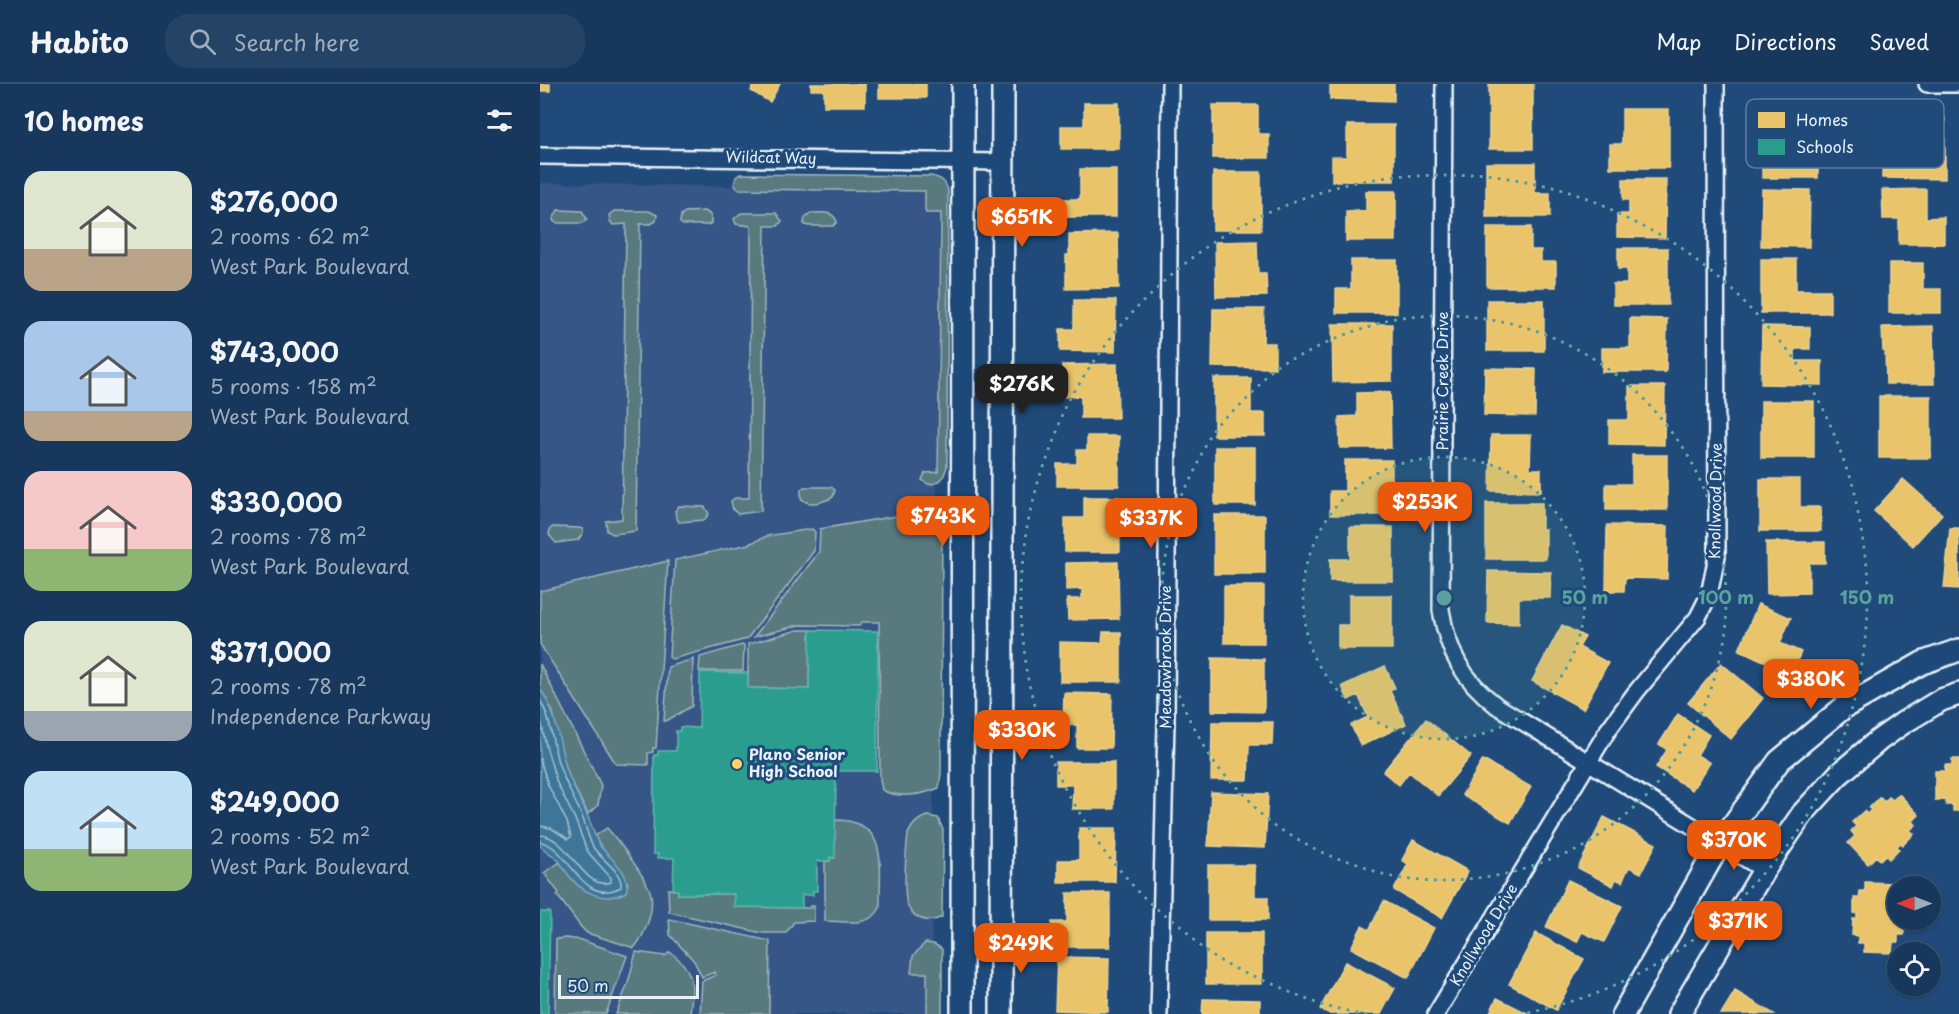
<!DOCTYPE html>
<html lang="en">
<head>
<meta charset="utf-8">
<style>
  body { margin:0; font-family:"Playpen Sans",sans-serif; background:#244365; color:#f1f3f6; height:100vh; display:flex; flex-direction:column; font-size:22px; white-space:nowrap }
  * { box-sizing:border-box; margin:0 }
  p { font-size:20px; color:#9eacbb }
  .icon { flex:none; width:33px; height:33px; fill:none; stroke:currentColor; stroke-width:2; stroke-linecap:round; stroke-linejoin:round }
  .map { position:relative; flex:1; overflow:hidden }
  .drawer { display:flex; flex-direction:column; background:#17385c; width:540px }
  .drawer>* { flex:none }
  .needle { width:39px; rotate:270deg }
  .controls { position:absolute; left:1347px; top:792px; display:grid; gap:12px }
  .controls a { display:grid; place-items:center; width:54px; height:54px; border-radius:50%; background:#17385c; box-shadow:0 2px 4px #0004,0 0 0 2px #365272; font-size:30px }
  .scale { position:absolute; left:18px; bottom:15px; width:141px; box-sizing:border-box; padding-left:6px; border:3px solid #e8f1f8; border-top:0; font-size:16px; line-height:21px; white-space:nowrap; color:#e8f1f8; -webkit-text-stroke:4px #1f4a7a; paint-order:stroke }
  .price { position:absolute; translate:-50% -51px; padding:0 14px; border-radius:12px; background:#ea580c; color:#fff; font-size:20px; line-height:39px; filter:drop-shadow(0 2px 3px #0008) }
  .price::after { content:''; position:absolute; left:50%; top:36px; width:18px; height:14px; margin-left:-9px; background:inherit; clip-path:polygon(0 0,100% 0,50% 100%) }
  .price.selected { background:#222; color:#fff }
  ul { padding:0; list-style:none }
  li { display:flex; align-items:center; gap:18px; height:150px; padding:0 24px }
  li span { display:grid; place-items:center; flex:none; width:168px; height:120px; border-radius:18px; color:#555 }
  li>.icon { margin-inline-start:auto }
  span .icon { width:72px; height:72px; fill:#fffc; stroke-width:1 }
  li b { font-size:26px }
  h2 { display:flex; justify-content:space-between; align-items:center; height:72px; padding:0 24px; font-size:26px }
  header { display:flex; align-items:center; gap:36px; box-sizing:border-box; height:84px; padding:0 30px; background:#17385c; border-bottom:2px solid #365272 }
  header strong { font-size:28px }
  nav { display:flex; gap:33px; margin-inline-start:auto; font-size:21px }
  .search { width:420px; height:54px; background:#244365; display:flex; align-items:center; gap:15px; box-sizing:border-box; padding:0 21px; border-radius:24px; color:#9eacbb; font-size:22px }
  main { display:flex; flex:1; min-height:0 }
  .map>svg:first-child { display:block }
  .built { fill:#355786 }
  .green { fill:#587a7f; stroke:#a0b6bc; stroke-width:1.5 }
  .water { fill:#3e7698; stroke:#82a7be; stroke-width:1.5 }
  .homes { fill:#e9c46a; stroke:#e9d295; stroke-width:1.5 }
  .schools { fill:#2a9d8f; stroke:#63b6ae; stroke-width:1.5 }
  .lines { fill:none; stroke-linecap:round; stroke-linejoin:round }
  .shore { stroke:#a4c0d2; stroke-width:1.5 }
  .minor-casing { stroke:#e8f1f8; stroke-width:20 }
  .secondary-casing { stroke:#e8f1f8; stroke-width:26 }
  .minor { stroke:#1f4a7a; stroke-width:15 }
  .secondary { stroke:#1f4a7a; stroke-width:21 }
  .ring { fill:none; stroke:#5ba19e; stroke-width:3; stroke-dasharray:3 6 }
  .poi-dot { fill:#ffd166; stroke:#1f4a7a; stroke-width:2 }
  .labels { text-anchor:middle; stroke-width:6; stroke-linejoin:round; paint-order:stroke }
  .street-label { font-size:15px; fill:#e8f1f8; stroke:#1f4a7a }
  .poi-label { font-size:15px; font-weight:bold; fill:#e8f1f8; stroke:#1f4a7a; text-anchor:start }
  .key { fill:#1f4a7a; stroke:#5b7ca0; stroke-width:1.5 }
  .key-label { font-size:16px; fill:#e8f1f8 }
  .centre { fill:#5ba19e; stroke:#1f4a7a; stroke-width:3 }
  .ring-label { font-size:18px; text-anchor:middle; font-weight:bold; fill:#5ba19e; stroke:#1f4a7a; stroke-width:6; stroke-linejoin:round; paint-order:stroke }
</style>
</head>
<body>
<header>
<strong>Habito</strong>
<div class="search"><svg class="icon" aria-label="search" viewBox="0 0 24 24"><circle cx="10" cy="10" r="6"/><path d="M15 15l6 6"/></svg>Search here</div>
<nav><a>Map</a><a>Directions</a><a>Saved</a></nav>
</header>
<main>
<section class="drawer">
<h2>10 homes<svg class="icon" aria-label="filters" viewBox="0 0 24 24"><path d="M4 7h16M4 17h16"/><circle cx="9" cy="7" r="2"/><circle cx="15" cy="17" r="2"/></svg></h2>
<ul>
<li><span style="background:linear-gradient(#dfe7d0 65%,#b9a48a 0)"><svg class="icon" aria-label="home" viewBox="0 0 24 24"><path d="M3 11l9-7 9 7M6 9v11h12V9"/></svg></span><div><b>$276,000</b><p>2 rooms · 62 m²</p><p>West Park Boulevard</p></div></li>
<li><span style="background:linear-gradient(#a9c7e8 75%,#b9a48a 0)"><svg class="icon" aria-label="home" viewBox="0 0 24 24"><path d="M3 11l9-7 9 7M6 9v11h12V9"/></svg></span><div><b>$743,000</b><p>5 rooms · 158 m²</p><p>West Park Boulevard</p></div></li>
<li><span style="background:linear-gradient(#f6c9c9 65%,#8fb573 0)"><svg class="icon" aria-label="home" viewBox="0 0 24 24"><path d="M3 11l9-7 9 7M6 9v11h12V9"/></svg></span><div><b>$330,000</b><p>2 rooms · 78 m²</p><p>West Park Boulevard</p></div></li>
<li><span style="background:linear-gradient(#dfe7d0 75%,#9aa5b1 0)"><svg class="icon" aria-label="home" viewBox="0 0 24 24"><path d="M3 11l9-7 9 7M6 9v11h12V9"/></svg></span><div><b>$371,000</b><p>2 rooms · 78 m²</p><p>Independence Parkway</p></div></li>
<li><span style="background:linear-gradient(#bfe0f5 65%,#8fb573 0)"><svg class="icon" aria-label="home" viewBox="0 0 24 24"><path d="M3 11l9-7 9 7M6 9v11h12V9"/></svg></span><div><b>$249,000</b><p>2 rooms · 52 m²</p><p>West Park Boulevard</p></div></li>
</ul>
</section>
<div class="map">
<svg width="1419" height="930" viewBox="0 0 1419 930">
  <rect width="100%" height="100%" fill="#1f4a7a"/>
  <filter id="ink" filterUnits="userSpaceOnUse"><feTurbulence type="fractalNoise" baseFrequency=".0167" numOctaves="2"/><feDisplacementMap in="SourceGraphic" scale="12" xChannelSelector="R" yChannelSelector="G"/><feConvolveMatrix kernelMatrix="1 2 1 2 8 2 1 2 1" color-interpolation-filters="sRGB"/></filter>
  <g filter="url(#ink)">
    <!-- built -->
    <path class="built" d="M 0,99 L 400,106 L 391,930 L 0,930 Z"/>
    <!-- green -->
    <path class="green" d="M 200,90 L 391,92 C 401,94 406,97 408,107 L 407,382 C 404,394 401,400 388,400 L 382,396 L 385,389 L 398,388 L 401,129 L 386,129 L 385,126 L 385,107 L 198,105 L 194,100 L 196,93 Z
      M 18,126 L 42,127 L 47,135 L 43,139 L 17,139 L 14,138 L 13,135 Z
      M 74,127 L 109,127 L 117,131 L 116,137 L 111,140 L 100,140 L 96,447 L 73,450 L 67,447 L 66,437 L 82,435 L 86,140 L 73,141 L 70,137 L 69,131 Z
      M 165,127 C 170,130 172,132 171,139 L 169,141 L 143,141 L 140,139 L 141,131 L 145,128 Z
      M 201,129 L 236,129 L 242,137 L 238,142 L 225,142 L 221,427 L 198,430 L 193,426 L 191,417 L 195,414 L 209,414 L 211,142 L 196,140 L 194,135 Z
      M 271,129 C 282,129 293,126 297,138 L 293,142 L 268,142 L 264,140 C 264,134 266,132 271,129 Z
      M 264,403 L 291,403 L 295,406 L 293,413 C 284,418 268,423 261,414 L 261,406 Z
      M 139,422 L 165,423 L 169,430 L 164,436 L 139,438 L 136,433 L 135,427 Z
      M 386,427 L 396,430 L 402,437 L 401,689 L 399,704 C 382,711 358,715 342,706 L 340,695 L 339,538 L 322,538 L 319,542 L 259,541 L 214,553 L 279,468 L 280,445 Z
      M 13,443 L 39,444 L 43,445 L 43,449 L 38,456 L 16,459 L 9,451 L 10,445 Z
      M 272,445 L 275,448 L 274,467 L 207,555 L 132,575 L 129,573 L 135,476 L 209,460 L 227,452 Z
      M 128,477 L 116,664 L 113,664 L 113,668 L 108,669 L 108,681 L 76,680 L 0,560 L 0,507 Z
      M 258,546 L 270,546 L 269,605 L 208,604 L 208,560 Z
      M 202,561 L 204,562 L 203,587 L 159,587 L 160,573 Z
      M 153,575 L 152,622 L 126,637 L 124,637 L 128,583 Z
      M 0,580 L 61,701 L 58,721 L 48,730 L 29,693 L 19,659 L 13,628 L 0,605 Z
      M 388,732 L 398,734 L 403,746 L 402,833 C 387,841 369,834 366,816 C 364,798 366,768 368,750 C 373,740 377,735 388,732 Z
      M 295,736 C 351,736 339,784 340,824 C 330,844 304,837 285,837 L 285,777 L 290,777 L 290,773 L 294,774 Z
      M 67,744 C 77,755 109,797 111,811 C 114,828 105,851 94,864 L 47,849 L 41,843 L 17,811 L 19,809 L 4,789 L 20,778 C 34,801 52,818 81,810 L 88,800 C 82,781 63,771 55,752 Z
      M 128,805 L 138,806 L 138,810 L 194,810 L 195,823 L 270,824 L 270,822 L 274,822 L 274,837 L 254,838 L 246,849 L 222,849 L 129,828 Z
      M 129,835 L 230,857 L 229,930 L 160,930 L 162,897 L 176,891 L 175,888 L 162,893 L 154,877 L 130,851 Z
      M 26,854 L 41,856 L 87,872 L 66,930 L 15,930 L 16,855 Z
      M 385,859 L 394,860 L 402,865 L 402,930 L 387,930 L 387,889 L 371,889 L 373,872 Z
      M 96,868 L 125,872 L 130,868 C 156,887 153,901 150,930 L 76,930 L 88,899 Z"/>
    <!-- water -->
    <path class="water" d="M 0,605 C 19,630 18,663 29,692 C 36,710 47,727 53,746 C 55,752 57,758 61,763 C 72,777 92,789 86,808 C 64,820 40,808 27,789 C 24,785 22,781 19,777 C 13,771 6,767 0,762 Z"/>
    <!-- homes -->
    <path class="homes" d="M 0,0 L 10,0 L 10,7 L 0,7 Z
      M 213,0 L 240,0 L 230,18 L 211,7 Z
      M 271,0 L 325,0 L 325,22 L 284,22 L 284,6 L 271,6 Z
      M 339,0 L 386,0 L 386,14 L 339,14 Z
      M 790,0 L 854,0 L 854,17 L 790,15 Z
      M 949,0 L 993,0 L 993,65 L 949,65 Z
      M 544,19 L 579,19 L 579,65 L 521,65 L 521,42 L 544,42 Z
      M 673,21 L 718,21 L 718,50 L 729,50 L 729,74 L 673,74 Z
      M 1082,25 L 1129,25 L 1129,84 L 1070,84 L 1070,60 L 1082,60 Z
      M 1343,34 L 1405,34 L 1405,95 L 1342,94 Z
      M 1222,36 L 1281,36 L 1281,58 L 1260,58 L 1260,72 L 1278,72 L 1278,94 L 1222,94 Z
      M 807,41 L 854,41 L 854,97 L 792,97 L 792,73 L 807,73 Z
      M 946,79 L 995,79 L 995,109 L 1010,109 L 1010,133 L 946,133 Z
      M 540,85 L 576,85 L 576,133 L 504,133 L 504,115 L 540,115 Z
      M 673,88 L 721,88 L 721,146 L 673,146 Z
      M 1083,95 L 1126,95 L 1125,154 L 1077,153 L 1077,130 L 1089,130 L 1089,116 L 1083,116 Z
      M 1222,105 L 1270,106 L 1269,163 L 1221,162 Z
      M 1386,105 L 1386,134 L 1404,133 L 1404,160 L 1359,160 L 1359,135 L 1343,135 L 1342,106 Z
      M 826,107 L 856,107 L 856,157 L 806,157 L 806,127 L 826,127 Z
      M 947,143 L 991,143 L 991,166 L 1001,166 L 1001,178 L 1016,178 L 1016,203 L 947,203 Z
      M 578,149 L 579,204 L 526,205 L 526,171 L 529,171 L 529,150 Z
      M 717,157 L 718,189 L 726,189 L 727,212 L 676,213 L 675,158 Z
      M 1078,164 L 1128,164 L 1128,221 L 1073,221 L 1073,200 L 1087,200 L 1087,185 L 1078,185 Z
      M 1221,175 L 1256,175 L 1256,206 L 1290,206 L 1290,229 L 1221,229 Z
      M 811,176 L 857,176 L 857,229 L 796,229 L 796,205 L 811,205 Z
      M 1349,179 L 1383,179 L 1383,205 L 1401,205 L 1401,229 L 1349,229 Z
      M 534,216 L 576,216 L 575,268 L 520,267 L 520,245 L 534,245 Z
      M 947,216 L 1004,216 L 1004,267 L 947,267 Z
      M 673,225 L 724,225 L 723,259 L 735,259 L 735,284 L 672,283 Z
      M 1090,234 L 1127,235 L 1126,288 L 1062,288 L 1062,264 L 1090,264 Z
      M 792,240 L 852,240 L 852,297 L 793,298 Z
      M 1222,242 L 1270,243 L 1270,265 L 1255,265 L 1255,277 L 1282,277 L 1282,301 L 1221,300 Z
      M 1393,242 L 1394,300 L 1346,300 L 1345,267 L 1343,267 L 1342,243 Z
      M 577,280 L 578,334 L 541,334 L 541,312 L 522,313 L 522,281 Z
      M 945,284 L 996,285 L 995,332 L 944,331 Z
      M 674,294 L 711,294 L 711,329 L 725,329 L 725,352 L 674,352 Z
      M 1089,302 L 1125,302 L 1124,361 L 1069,360 L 1069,336 L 1089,336 Z
      M 850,308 L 851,364 L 800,364 L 799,333 L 817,332 L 817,309 Z
      M 1339,312 L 1391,312 L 1391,374 L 1339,374 Z
      M 1221,317 L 1274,317 L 1274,374 L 1221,374 Z
      M 951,351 L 991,351 L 990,385 L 1001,385 L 1001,408 L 950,407 Z
      M 547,352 L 579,352 L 579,402 L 517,402 L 517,380 L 537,380 L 537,366 L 547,366 Z
      M 675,363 L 715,363 L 715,421 L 675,421 Z
      M 1092,371 L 1127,371 L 1127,426 L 1066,426 L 1066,400 L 1092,400 Z
      M 805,376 L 852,376 L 852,431 L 790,431 L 790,407 L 805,407 Z
      M 1220,395 L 1260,395 L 1260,423 L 1281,423 L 1281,447 L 1220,447 Z
      M 1363,395 L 1402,430 L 1373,462 L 1334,427 Z
      M 544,413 L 579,413 L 580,468 L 525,468 L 525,434 L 544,434 Z
      M 946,419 L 1002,419 L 1002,445 L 1006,445 L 1006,475 L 946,475 Z
      M 674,431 L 725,431 L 725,490 L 674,490 Z
      M 1067,441 L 1128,442 L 1127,495 L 1085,494 L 1084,507 L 1066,507 Z
      M 810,443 L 853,443 L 853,497 L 790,497 L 790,475 L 810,475 Z
      M 1410,444 L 1419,444 L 1419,505 L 1404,504 Z
      M 1226,458 L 1285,458 L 1285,479 L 1269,479 L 1269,509 L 1227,510 Z
      M 578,478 L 579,535 L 528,536 L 527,515 L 542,515 L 542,505 L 526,506 L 526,479 Z
      M 948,487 L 1011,488 L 1010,514 L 979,514 L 979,540 L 947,539 Z
      M 684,502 L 724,502 L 724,559 L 684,559 Z
      M 809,511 L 852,511 L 852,565 L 798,565 L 798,541 L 809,541 Z
      M 1218,520 L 1251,534 L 1240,559 L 1261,568 L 1252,589 L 1199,566 Z
      M 1022,541 L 1045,553 L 1039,563 L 1068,579 L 1043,625 L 992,597 Z
      M 563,548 L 581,548 L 581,598 L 520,598 L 520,558 L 562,559 Z
      M 672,574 L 724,575 L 724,628 L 672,627 Z
      M 1181,579 L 1223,614 L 1191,655 L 1148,619 Z
      M 845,582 L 855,604 L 850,607 L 866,640 L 821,662 L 811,641 L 828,633 L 818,611 L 808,616 L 802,602 Z
      M 524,609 L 572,610 L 571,664 L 537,664 L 537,641 L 523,641 Z
      M 1138,630 L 1169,651 L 1157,671 L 1170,679 L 1152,706 L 1116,683 L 1127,666 L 1119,660 Z
      M 886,635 L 931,672 L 898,712 L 869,688 L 859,701 L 843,688 Z
      M 672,638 L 733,638 L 732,661 L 709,661 L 708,696 L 671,696 Z
      M 1412,675 L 1419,675 L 1419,727 L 1413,727 L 1413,721 L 1406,721 L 1406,716 L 1395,716 L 1395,687 L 1405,687 L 1405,681 L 1412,681 Z
      M 943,676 L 991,703 L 970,739 L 922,711 Z
      M 516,678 L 574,678 L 574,725 L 532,725 L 533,701 L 516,701 Z
      M 671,708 L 728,710 L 725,764 L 668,762 Z
      M 1359,710 L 1379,731 L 1373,737 L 1376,741 L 1370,746 L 1374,750 L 1363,761 L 1361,759 L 1357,762 L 1359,765 L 1349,775 L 1345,771 L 1340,776 L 1336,772 L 1328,780 L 1308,759 L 1315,752 L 1311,747 L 1316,742 L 1312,738 L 1324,727 L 1327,730 L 1331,726 L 1329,724 L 1340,713 L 1344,718 L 1349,713 L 1353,716 Z
      M 1064,733 L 1116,760 L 1101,789 L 1089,783 L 1082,798 L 1076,795 L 1073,802 L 1038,784 Z
      M 539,744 L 576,744 L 575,798 L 518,798 L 518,776 L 539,776 Z
      M 873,756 L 928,787 L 902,834 L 854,806 L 868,780 L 862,776 Z
      M 668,781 L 715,781 L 715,813 L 728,813 L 728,836 L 668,836 Z
      M 1028,796 L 1082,822 L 1064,858 L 1042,848 L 1037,858 L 1006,843 Z
      M 1325,798 L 1354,799 L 1353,807 L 1358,807 L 1358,836 L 1364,836 L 1364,851 L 1358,851 L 1358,858 L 1353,858 L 1352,869 L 1324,868 L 1324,859 L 1318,859 L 1318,852 L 1312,851 L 1313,835 L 1317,835 L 1317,830 L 1314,829 L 1314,814 L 1319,814 L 1320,807 L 1325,807 Z
      M 527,809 L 570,809 L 570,863 L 512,863 L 512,838 L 527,838 Z
      M 844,817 L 894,844 L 868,894 L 811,864 L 822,842 L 829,846 Z
      M 666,849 L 722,849 L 722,900 L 666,900 Z
      M 996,849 L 1044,875 L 1016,926 L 969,900 Z
      M 517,873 L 569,874 L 568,928 L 515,926 Z
      M 805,878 L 855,904 L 841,930 L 790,930 L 780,925 Z
      M 1195,907 L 1234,930 L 1181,930 Z
      M 957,914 L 989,930 L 949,930 Z
      M 663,915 L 720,916 L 720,930 L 662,930 Z"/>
    <!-- schools -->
    <path class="schools" d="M 270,546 L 338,547 L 337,687 L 296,687 L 295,774 L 290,773 L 290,777 L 277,777 L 277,807 L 273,807 L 273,811 L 262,811 L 262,824 L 194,823 L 194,810 L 138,810 L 138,806 L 133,806 L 134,774 L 117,774 L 118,770 L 113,770 L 114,671 L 118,671 L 118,667 L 136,667 L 136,647 L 140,647 L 140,643 L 159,644 L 160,588 L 208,589 L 208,604 L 269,605 Z
      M 0,828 L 10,828 L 8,930 L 0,930 Z"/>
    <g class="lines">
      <!-- shore -->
      <path class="shore" d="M 0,616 C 11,635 12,657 18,678 C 24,697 34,714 42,732 C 46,742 48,753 53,763 C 61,776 83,787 81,803 C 39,824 31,762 0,758
        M 0,632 L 6,662 L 17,699 L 35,735 L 47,767 L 71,794 L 71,798 C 42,808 30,752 0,751
        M 0,675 L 8,701 L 27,738 L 31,753 L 28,755 L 11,744 L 0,742"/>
      <defs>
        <path id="minor" d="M 904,0 L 901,526 C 908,568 922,595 957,622 L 1224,786
          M 1387,0 L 1419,0
          M 0,72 L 462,78
          M 619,930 L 626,639 L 630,0
          M 896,930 L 1068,646 L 1096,608 L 1158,533 L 1169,511 L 1177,472 L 1176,0"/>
        <path id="secondary" d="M 422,930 L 423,0
          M 461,930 L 463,0
          M 1083,930 L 1180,759 L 1239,677 L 1303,624 L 1382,579 L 1419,566
          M 1139,930 L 1224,786 L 1263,729 L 1298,691 L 1339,656 L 1363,639 L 1401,616 L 1419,610"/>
      </defs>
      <!-- minor casing -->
      <use href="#minor" class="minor-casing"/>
      <!-- secondary casing -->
      <use href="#secondary" class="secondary-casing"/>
      <!-- minor -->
      <use href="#minor" class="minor"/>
      <!-- secondary -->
      <use href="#secondary" class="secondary"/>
    </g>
  </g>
  <!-- distance rings -->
  <circle cx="904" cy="514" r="141" fill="#5ba19e" fill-opacity=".12"/>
  <g class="ring">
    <circle cx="904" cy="514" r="141"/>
    <circle cx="904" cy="514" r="282"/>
    <path d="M827 930A423 423 0 1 1 981 930"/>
  </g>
  <!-- markers -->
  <circle class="poi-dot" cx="197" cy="680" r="6"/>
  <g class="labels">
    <!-- street labels -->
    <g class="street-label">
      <text transform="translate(231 74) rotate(1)" y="5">Wildcat Way</text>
      <text transform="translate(903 297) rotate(-90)" y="5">Prairie Creek Drive</text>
      <text transform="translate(1176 417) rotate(-89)" y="5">Knollwood Drive</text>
      <text transform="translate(626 573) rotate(-90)" y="5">Meadowbrook Drive</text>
      <text transform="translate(944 851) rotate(-59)" y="5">Knollwood Drive</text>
    </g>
    <!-- poi labels -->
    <g class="poi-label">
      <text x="209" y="676">Plano Senior<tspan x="209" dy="17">High School</tspan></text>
    </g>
  </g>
  <!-- legend -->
  <rect x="1206" y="15" width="198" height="69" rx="9" class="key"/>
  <rect x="1218" y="28" width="27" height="16" fill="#e9c46a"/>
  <rect x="1218" y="55" width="27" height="16" fill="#2a9d8f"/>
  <g class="key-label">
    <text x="1256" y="42">Homes</text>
    <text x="1256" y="69">Schools</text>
  </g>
  <circle cx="904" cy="514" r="9" class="centre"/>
  <g class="ring-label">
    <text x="1045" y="520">50 m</text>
    <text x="1186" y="520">100 m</text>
    <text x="1327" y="520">150 m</text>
  </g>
</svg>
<div class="controls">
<a><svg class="needle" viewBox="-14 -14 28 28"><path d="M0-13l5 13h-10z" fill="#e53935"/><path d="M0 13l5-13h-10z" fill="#9eacbb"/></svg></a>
<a><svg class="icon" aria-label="locate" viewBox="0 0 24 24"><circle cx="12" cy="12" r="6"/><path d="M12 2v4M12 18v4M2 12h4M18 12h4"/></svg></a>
</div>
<div class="scale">50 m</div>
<b class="price" style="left:482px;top:164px">$651K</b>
<b class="price selected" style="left:482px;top:331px">$276K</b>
<b class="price" style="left:885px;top:449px">$253K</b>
<b class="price" style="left:403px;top:463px">$743K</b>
<b class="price" style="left:611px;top:465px">$337K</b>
<b class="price" style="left:1271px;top:626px">$380K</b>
<b class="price" style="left:482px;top:677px">$330K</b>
<b class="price" style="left:1194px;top:787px">$370K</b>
<b class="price" style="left:1198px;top:868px">$371K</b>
<b class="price" style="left:481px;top:890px">$249K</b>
</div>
</main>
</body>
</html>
